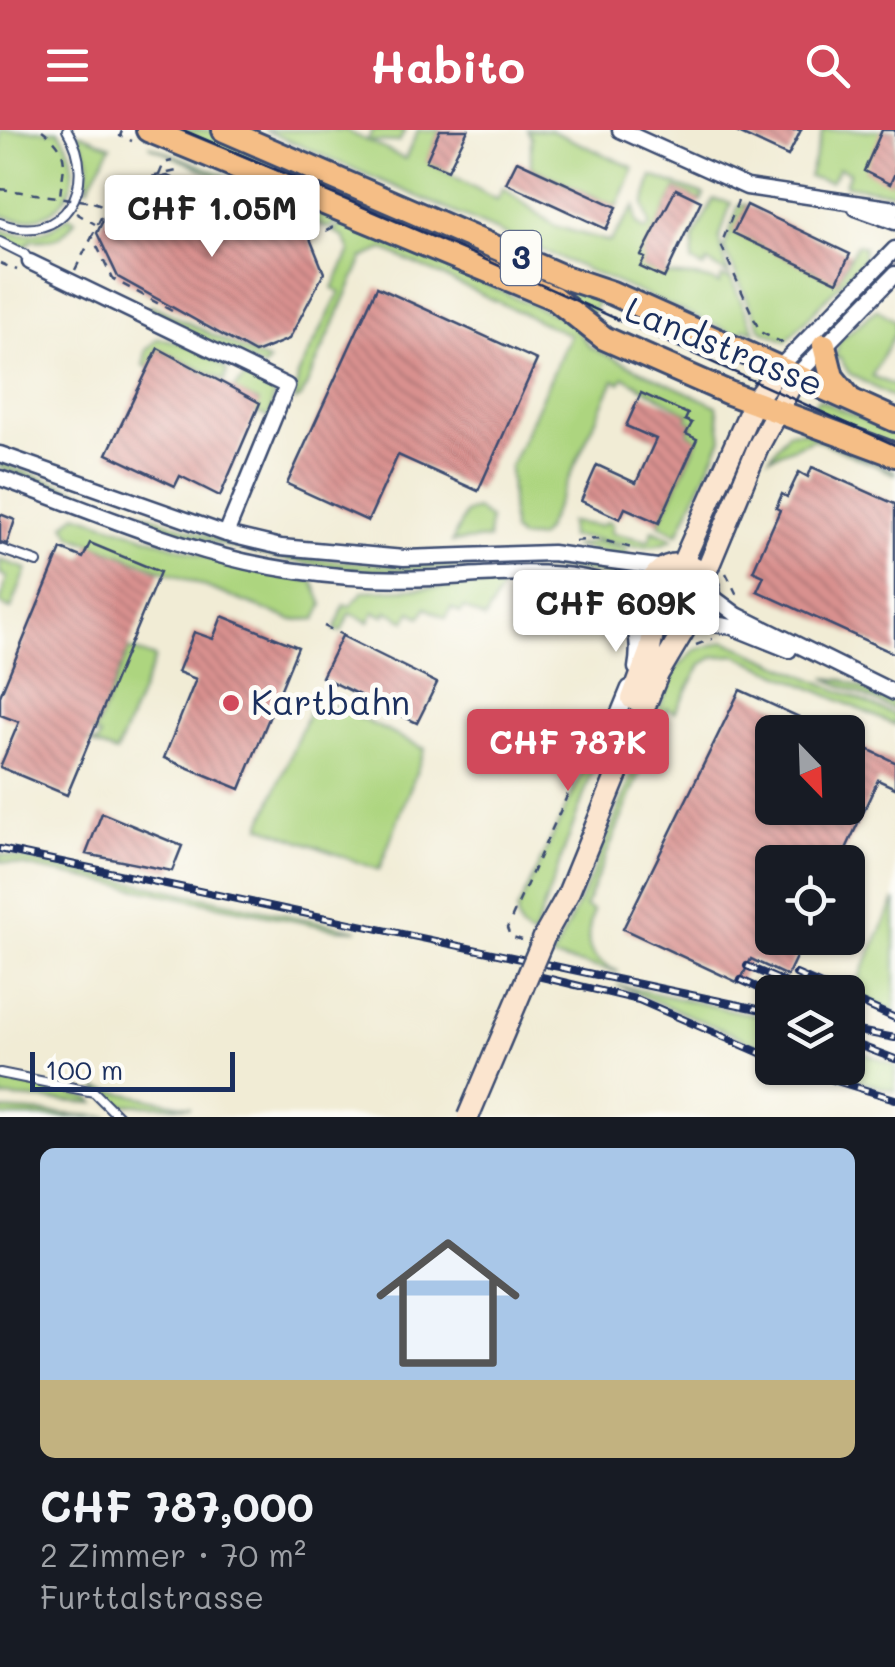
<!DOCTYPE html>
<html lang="de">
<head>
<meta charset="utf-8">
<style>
  body { margin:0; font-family:Mali,sans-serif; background:#20242c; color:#f1f3f6; height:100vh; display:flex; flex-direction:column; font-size:38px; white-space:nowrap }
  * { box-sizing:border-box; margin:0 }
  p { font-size:32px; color:#9ea1a6 }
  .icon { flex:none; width:55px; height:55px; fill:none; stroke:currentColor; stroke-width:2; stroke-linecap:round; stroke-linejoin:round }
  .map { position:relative; height:987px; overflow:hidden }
  .drawer { display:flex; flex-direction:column; background:#171b24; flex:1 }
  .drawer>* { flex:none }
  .needle { width:65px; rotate:157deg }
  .controls { position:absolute; left:755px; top:585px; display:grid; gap:20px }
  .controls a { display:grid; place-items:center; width:110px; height:110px; border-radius:15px; background:#171b24; box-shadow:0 2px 8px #0004; font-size:50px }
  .scale { position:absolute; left:30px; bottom:25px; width:205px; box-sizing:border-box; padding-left:10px; border:5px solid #1b2f5e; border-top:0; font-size:28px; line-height:35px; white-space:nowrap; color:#1b2f5e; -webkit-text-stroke:8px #fdfcf7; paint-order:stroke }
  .price { position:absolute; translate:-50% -85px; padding:0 22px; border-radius:10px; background:#fff; color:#222; font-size:32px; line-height:65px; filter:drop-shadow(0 2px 5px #0008) }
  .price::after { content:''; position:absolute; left:50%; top:60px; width:30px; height:22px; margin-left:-15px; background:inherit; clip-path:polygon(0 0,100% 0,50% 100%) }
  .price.on { background:#d1495b; color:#fff }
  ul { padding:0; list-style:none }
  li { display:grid; align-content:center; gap:20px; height:530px; padding:0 40px }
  li span { display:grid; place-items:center; height:310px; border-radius:15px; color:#555 }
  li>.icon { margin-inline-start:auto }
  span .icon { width:180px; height:180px; fill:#fffc; stroke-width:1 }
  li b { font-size:42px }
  header { display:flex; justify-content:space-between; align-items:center; height:130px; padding:0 40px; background:#d1495b; color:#fff; font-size:45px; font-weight:700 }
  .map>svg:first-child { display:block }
  .green { fill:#add57f; stroke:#64826e; stroke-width:2.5 }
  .building { fill:url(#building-back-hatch) }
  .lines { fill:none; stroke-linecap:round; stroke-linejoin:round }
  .service-casing { stroke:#3b4b70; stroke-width:12 }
  .minor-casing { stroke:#3b4b70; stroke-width:19 }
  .secondary-casing { stroke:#3b4b70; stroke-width:25 }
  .primary-casing { stroke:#3b4b70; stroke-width:28 }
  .path { stroke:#3b4b70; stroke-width:2.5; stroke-dasharray:8 8; stroke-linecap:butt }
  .service { stroke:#fff; stroke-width:8 }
  .minor { stroke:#fff; stroke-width:14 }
  .secondary { stroke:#fbe5cf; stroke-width:20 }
  .primary { stroke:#f5be86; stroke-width:22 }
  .tram { stroke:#1b2f5e; stroke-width:2.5 }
  .rail-casing { stroke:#1b2f5e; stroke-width:8 }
  .rail { stroke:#fdfcf7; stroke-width:4; stroke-dasharray:11; stroke-linecap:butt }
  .secondary-bridge-casing { stroke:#3b4b70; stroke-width:25; stroke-linecap:butt }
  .path-bridge { stroke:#3b4b70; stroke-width:2.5; stroke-dasharray:8 8; stroke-linecap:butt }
  .secondary-bridge { stroke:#fbe5cf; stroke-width:20 }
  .poi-dot { fill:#d1495b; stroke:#fdfcf7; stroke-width:4 }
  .labels { text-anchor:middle; stroke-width:10; stroke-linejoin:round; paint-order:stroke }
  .shield { fill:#fdfcf7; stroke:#5f6c8c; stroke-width:2.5 }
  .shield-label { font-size:32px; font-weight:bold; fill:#1b2f5e }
  .street-label { font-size:35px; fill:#1b2f5e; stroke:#fdfcf7 }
  .poi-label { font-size:35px; fill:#1b2f5e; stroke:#fdfcf7; text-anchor:start }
</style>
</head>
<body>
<header><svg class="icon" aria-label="menu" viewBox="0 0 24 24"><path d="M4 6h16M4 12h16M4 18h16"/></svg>Habito<svg class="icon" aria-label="search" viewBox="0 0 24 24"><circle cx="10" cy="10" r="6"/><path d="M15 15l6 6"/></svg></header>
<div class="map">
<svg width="895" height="987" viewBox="0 0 895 987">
  <defs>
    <pattern id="building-back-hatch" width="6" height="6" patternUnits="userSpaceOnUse" patternTransform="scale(2.5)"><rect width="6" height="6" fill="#d9918f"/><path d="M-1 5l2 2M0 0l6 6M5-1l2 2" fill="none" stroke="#af7778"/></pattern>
  </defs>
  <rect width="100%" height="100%" fill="#fdfcf7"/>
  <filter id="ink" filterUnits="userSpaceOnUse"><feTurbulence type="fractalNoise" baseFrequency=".01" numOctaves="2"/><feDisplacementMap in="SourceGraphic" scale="20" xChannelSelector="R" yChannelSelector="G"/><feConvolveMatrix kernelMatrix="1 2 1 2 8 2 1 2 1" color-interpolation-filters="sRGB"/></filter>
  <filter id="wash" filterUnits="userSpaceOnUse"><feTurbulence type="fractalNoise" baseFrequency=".0048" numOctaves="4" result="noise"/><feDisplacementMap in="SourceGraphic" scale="40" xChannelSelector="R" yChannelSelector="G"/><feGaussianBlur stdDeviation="2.25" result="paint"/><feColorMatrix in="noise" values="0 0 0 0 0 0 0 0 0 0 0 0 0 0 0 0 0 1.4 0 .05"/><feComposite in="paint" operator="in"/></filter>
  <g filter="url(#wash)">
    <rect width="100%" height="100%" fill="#f1ecd5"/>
    <!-- green -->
    <path class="green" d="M 0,0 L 58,0 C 96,46 58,106 0,85 Z
      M 164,0 L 210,0 L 567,154 L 601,164 L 590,188 Z
      M 264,0 L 345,0 L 367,11 L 373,0 L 405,0 L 399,12 L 368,11 L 405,29 L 418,0 L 440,0 L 427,31 L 497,70 L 503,58 L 555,96 L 610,112 L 635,76 L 636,93 L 645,101 L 650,95 L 644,75 L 652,46 L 704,65 L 701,71 L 676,59 L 642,126 L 645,128 L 641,137 C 672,152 693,141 719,154 L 722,147 L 731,149 L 755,202 L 745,198 L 740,206 Z
      M 527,0 L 550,0 L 634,38 L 617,77 L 531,37 L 531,7 Z
      M 823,0 L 895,0 L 895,63 L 845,55 L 850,42 L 839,38 L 831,52 L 809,47 Z
      M 76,2 L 111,16 L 87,59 L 89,29 Z
      M 149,15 L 339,91 L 327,98 Z
      M 714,69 L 731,73 L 719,110 L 729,145 L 708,132 L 704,138 L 692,132 L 694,107 Z
      M 739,74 L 747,75 L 734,103 L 837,151 L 857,114 L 864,117 L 863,130 L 786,211 L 761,200 L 724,118 Z
      M 69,86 L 75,90 C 62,109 54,111 32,110 L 24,118 L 0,108 L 0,99 C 24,109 49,103 69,86 Z
      M 345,93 L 558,186 L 575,198 L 590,217 L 717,276 L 722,308 L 678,404 L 659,394 L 698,310 L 688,303 L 693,293 L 687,289 L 689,284 L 624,247 L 620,253 L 614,250 L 545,400 L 539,408 L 520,408 L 512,402 L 510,337 L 570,205 L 383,119 L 363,128 L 301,268 L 295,271 L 298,245 L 340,162 L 333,158 L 350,121 L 344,108 L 332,101 Z
      M 151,175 L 269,232 L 264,238 L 147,183 Z
      M 877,179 L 895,191 L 895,203 L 872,246 L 895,256 L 895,269 L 849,243 L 840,228 L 835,229 L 839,211 Z
      M 157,209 C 178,208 214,225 227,240 L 225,251 L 158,219 L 149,238 L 144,235 L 146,220 Z
      M 246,246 L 274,263 L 270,288 L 255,282 L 259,272 L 233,260 Z
      M 818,269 L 895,304 L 895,319 L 811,280 Z
      M 804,301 L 895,341 L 895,344 L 814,309 L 770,327 L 788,302 Z
      M 0,333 L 220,410 L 299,428 L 404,436 L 529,429 L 621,438 L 619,449 C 529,424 443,447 352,439 C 229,429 115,379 0,338 Z
      M 476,379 L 490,389 L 488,409 L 452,412 L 465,383 Z
      M 77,384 L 229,434 L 313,451 L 323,475 L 316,489 L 292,490 L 72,406 L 65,395 Z
      M 569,392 L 600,396 L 607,392 L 612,394 L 611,403 L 649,411 L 653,400 L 673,409 C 645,427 602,406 570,407 Z
      M 597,412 L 627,419 L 625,427 L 573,416 Z
      M 0,430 L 27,439 L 11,479 L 0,474 L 7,447 L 0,444 Z
      M661 465a17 17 0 1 1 34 0a17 17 0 1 1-34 0Z
      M 504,454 L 485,489 L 464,478 L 461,483 L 451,478 L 446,488 L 426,478 L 421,487 L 411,482 L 406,491 L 387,481 L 384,486 L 374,482 L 369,492 L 350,483 L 341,502 L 335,500 L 344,475 L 350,476 L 364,461 Z
      M 725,511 L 895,585 L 895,595 L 736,525 L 714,527 L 701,535 L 675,582 L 667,578 L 585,777 L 593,781 C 585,814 584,828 619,842 L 552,828 L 590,749 L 675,540 L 695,520 Z
      M 129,519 L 155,528 L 116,623 L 90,613 L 98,612 L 100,606 L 94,604 Z
      M 825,548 L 844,550 L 895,573 L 895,580 Z
      M 622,559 L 533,807 C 521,802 517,795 517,781 Z
      M 315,567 L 425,619 L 379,740 L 261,696 Z
      M 0,724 L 358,800 L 336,799 L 0,731 Z
      M 895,770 L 895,882 L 852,863 Z
      M 617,855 L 772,889 L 772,921 Z
      M 848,917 L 895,935 L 895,961 L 814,938 L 848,938 Z
      M 0,950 L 89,968 L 95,973 L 0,967 Z
      M 97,958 L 191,977 L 113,974 Z
      M 0,980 L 109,987 L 7,987 L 0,985 Z"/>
    <g id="blocks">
      <!-- building -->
      <path class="building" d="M 440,0 L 468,0 L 448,40 L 426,31 Z
        M 732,0 L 801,0 L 788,26 Z
        M 882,0 L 895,0 L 895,43 L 890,54 L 864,41 Z
        M 517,31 L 617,77 L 606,99 L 506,53 Z
        M 167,46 L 309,106 L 324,143 L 289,209 L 255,223 L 118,147 L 97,103 L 119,57 Z
        M 676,59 L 701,71 L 664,148 L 640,137 L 645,128 L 641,126 Z
        M 747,75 L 850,124 L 837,152 L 733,103 Z
        M 377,157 L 537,230 L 478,361 L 398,325 L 368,391 L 287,354 Z
        M 158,218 L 260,273 L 220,366 L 180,346 L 175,356 L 107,324 Z
        M 641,263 L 688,284 L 685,290 L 692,293 L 686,304 L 697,309 L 659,393 L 625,378 L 620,389 L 581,371 L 597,335 L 636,353 L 656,309 L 626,296 Z
        M 812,337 L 895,374 L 895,524 L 757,461 L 764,446 L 753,441 L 780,380 L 776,378 L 782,364 L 787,367 L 799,342 L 808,347 Z
        M 0,384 L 15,390 L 7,414 L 0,412 Z
        M 90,413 L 160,442 L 67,665 L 0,637 L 19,592 L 0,585 L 0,566 L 61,419 L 83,428 Z
        M 222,486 L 298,517 L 240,659 L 164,628 L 196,549 L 178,542 L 194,502 L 213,509 Z
        M 342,506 L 437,553 L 417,593 L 322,547 Z
        M 740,560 L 832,602 L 772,602 L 772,678 L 848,678 L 848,610 L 895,632 L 895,658 L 878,650 L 840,732 L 772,732 L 772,808 L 805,808 L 787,846 L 751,829 L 739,853 L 623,799 Z
        M 102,683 L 182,716 L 172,741 L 86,724 Z"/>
    </g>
  </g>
  <g filter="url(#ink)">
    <use href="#blocks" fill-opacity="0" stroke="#3b4b70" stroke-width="2.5"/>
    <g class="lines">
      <defs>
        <path id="service" d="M 0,93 C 65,118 100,53 67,0
          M 0,112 L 24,124 L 30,132
          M 0,419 L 37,432
          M 0,943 L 94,962 L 119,987"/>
        <path id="minor" d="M 620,0 L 747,57 L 895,79
          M 856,78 L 895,92
          M 30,132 L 287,256 L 226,404
          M 779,238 L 895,119
          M 796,246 L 895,144
          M 0,324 L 226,404 L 281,417 L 404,428 L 552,423 L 665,438
          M 0,348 C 96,382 196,428 297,441 C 342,448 388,450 434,448 C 509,444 580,433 649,470
          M 588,454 C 628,465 643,499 636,538
          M 710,465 L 737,485 L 895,563
          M 696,491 L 732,497 L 789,520
          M 607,632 L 613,597 L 629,558"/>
        <path id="secondary" d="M 682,434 L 754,272 L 779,238
          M648 465a31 31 0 1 1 62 0a31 31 0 1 1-62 0Z
          M 704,447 L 758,317 L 796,246
          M 632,569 L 650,520 L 656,485
          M 545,805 L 568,764 L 658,544 L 687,495"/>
        <path id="primary" d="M 148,0 L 554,168 L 604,208 L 729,263 L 895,325
          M 224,0 L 564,147 L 612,163 L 895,290
          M 824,215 L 832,247 L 847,265"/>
      </defs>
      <!-- service casing -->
      <use href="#service" class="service-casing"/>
      <!-- minor casing -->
      <use href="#minor" class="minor-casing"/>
      <!-- secondary casing -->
      <use href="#secondary" class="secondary-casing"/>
      <!-- primary casing -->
      <use href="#primary" class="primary-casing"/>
      <!-- path -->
      <path class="path" d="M 42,0 C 74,24 62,38 60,67
        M 122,1 L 120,6 L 132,11
        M 159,45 L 164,33 L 172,31
        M 0,61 L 1,59
        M 738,71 L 721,115 L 760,202 L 783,213
        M 93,72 L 110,78
        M 76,83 L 95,94
        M 326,101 L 335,96
        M 0,133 L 17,140
        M 75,140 L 92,107
        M 172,181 L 113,149 L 92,106 L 117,55 L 181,40
        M 575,411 L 598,409 L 632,418
        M 726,443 L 738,467
        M 324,496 L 345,506 L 348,500
        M 696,515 L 712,509
        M 522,810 L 510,806 L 507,798 L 598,598"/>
      <!-- service -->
      <use href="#service" class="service"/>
      <!-- minor -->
      <use href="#minor" class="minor"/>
      <!-- secondary -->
      <use href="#secondary" class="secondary"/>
      <!-- primary -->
      <use href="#primary" class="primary"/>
      <!-- tram -->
      <path class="tram" d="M 183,0 L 473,124 L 895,315"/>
      <defs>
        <path id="rail" d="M 0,719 L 772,882
          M 747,836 L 807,862
          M 529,844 L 639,870 L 772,928
          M 796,844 L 837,862
          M 741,850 L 772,864
          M 848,867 L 895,888
          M 848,899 L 895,908
          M 848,911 L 895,929
          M 794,938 L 895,969"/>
      </defs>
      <!-- rail casing -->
      <use href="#rail" class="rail-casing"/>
      <!-- rail -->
      <use href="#rail" class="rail"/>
      <defs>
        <path id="secondary-bridge" d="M 468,987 L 545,805"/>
      </defs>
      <!-- secondary-bridge casing -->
      <use href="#secondary-bridge" class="secondary-bridge-casing"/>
      <!-- path-bridge -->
      <path class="path-bridge" d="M 0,59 L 93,72"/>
      <!-- secondary-bridge -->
      <use href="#secondary-bridge" class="secondary-bridge"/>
    </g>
  </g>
  <!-- markers -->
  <circle class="poi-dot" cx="231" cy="573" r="10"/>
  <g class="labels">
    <!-- shield labels -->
    <rect class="shield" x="501" y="101" width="40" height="54" rx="8"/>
    <g class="shield-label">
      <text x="521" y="139">3</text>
    </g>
    <!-- street labels -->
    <g class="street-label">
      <text transform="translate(724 217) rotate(22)" y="12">Landstrasse</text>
    </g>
    <!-- poi labels -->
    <g class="poi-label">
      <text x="251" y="585">Kartbahn</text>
    </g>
  </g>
</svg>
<div class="controls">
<a><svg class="needle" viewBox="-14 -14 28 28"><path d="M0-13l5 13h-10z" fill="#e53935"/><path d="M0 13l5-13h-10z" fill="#9ea1a6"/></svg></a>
<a><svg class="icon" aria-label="locate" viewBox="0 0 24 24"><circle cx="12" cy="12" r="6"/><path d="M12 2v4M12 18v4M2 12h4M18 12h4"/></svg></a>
<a><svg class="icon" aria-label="layers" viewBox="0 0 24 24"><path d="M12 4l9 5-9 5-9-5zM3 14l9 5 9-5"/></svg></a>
</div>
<div class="scale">100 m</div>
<b class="price" style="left:212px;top:130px">CHF 1.05M</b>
<b class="price" style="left:616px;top:525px">CHF 609K</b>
<b class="price on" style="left:568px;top:664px">CHF 787K</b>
</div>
<section class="drawer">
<ul>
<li><span style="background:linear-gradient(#a9c7e8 75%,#c2b280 0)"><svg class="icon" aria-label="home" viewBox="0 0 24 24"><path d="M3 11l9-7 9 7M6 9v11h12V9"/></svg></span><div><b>CHF 787,000</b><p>2 Zimmer · 70 m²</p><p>Furttalstrasse</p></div></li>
</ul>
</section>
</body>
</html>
